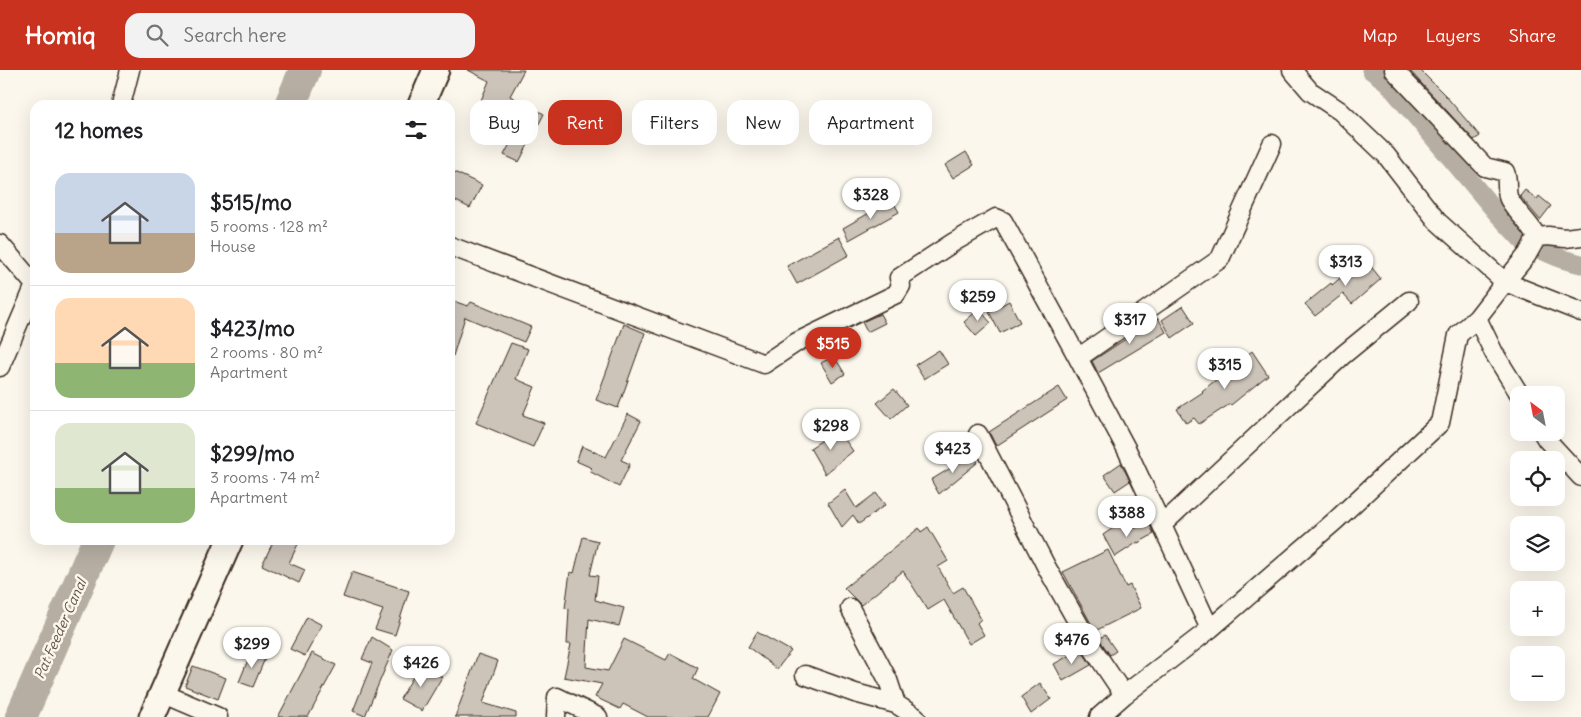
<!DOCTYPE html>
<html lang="en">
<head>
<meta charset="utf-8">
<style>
  body { margin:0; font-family:Delius,sans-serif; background:#f2f2f2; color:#202124; height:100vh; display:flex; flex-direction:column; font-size:19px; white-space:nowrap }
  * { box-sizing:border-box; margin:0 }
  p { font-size:16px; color:#757577 }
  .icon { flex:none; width:28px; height:28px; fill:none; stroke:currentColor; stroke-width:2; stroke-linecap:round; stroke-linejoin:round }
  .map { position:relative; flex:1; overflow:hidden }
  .panel { position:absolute; left:30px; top:30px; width:425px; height:445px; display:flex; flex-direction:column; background:#fff; border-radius:15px; box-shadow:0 5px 20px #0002 }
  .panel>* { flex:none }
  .banner { position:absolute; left:470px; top:30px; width:475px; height:45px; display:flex; gap:10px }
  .needle { width:32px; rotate:328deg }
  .fabs { position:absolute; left:1510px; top:316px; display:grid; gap:10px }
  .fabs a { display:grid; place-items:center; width:55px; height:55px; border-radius:10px; background:#fff; box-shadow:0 5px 20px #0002; font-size:25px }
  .price { position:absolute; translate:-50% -42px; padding:0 11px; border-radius:18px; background:#fff; color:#222; font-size:16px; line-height:32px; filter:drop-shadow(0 1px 2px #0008) }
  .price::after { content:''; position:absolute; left:50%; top:30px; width:15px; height:11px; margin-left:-8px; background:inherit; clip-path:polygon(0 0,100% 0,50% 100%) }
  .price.current { background:#c8321e; color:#fff }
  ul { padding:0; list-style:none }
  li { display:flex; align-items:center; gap:15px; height:125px; padding:0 25px }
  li+li { border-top:1px solid #e0e0e0 }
  li span { display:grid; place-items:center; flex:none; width:140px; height:100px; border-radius:15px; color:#555 }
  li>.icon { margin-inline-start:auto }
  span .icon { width:60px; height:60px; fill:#fffc; stroke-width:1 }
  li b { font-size:21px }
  h2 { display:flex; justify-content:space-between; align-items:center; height:60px; padding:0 25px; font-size:21px }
  .chip { padding:0 18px; border-radius:15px; background:#fff; box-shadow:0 5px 20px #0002; font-size:18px; line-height:45px }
  .chip.current { background:#c8321e; color:#fff }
  header { display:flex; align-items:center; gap:30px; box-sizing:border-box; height:70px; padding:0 25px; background:#c8321e; color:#fff }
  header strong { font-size:24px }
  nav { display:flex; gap:28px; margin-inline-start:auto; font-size:18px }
  .search { width:350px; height:45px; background:#f2f2f2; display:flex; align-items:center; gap:12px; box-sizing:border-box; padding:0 18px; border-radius:15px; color:#757577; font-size:19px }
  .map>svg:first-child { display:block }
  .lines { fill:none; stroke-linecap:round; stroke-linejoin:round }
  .canal { stroke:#b6aea2; stroke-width:19 }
  .river { stroke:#b6aea2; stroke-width:32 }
  .building { fill:#ccc4b9; stroke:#3b2a1e }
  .street-casing { stroke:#3b2a1e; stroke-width:21 }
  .secondary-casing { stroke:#3b2a1e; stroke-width:29 }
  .street { stroke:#fbf7ec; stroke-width:18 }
  .secondary { stroke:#fbf7ec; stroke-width:25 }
  .labels { text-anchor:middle; stroke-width:5; stroke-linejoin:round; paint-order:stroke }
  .water-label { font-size:14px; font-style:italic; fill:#605246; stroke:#fbf7ec }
</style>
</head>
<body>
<header>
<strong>Homiq</strong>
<div class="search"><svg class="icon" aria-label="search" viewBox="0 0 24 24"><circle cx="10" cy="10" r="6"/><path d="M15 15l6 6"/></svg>Search here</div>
<nav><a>Map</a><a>Layers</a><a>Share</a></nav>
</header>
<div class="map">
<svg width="1581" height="647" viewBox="0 0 1581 647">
  <rect width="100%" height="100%" fill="#fbf7ec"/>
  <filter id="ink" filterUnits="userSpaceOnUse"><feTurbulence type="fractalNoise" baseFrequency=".02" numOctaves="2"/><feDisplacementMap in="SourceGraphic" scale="10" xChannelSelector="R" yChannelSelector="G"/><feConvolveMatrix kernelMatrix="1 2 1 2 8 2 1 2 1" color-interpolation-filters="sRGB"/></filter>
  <g filter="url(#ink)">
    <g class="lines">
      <!-- canal -->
      <path class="canal" d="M 1371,0 L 1386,11 L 1497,143 L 1525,173 L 1562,189 L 1581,194"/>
      <!-- river -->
      <path class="river" d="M 290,35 L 305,0
        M 21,647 L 98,470"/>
    </g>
    <!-- building -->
    <path class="building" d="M 468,0 L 524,0 L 510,26 L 544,44 L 519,92 L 504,85 L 512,70 L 472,52 L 489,11 Z
      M 1409,0 L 1420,0 L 1445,25 L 1480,66 L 1474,70 Z
      M 966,82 L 974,95 L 953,108 L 945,95 Z
      M 450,100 L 482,115 L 470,138 L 450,128 Z
      M 1525,120 L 1537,129 L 1539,126 L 1551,136 L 1540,150 L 1520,126 Z
      M 892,130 L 899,142 L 849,170 L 843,158 Z
      M 839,167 L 849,185 L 797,214 L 787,196 Z
      M 1364,188 L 1381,209 L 1352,234 L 1343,224 L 1315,246 L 1305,234 L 1331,213 L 1332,215 Z
      M 450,230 L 468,236 L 471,232 L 531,257 L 524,272 L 465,247 L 453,286 L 450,285 Z
      M 1009,231 L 1020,252 L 1000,263 L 989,242 Z
      M 1183,236 L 1194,253 L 1172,268 L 1162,250 Z
      M 979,239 L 991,253 L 976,266 L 964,252 Z
      M 880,244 L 885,253 L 867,262 L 862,252 Z
      M 1158,248 L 1166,262 L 1098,303 L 1092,291 Z
      M 624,254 L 645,263 L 618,338 L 596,330 Z
      M 511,273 L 528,279 L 516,309 L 535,317 L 523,345 L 544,353 L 533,377 L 476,353 Z
      M 939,280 L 948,294 L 924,309 L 915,295 Z
      M 1252,281 L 1268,305 L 1231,335 L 1230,334 L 1199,354 L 1194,348 L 1186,353 L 1177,339 L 1203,322 L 1202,321 Z
      M 834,286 L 845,304 L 832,312 L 821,293 Z
      M 1059,317 L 1067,330 L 996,376 L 989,362 Z
      M 894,319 L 907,335 L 891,349 L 877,333 Z
      M 628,344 L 641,351 L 621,390 L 630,394 L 619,417 L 589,401 L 592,398 L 576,391 L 582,376 L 606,387 Z
      M 838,360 L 853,381 L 825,404 L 810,378 Z
      M 972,385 L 978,392 L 939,424 L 931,410 Z
      M 1121,393 L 1130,411 L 1115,421 L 1104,405 Z
      M 845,420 L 856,438 L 876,423 L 885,435 L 859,454 L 853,445 L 842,457 L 828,433 Z
      M 1148,451 L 1154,464 L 1138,473 L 1138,472 L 1115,487 L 1103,465 L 1119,454 L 1125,464 Z
      M 928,457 L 948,491 L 938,497 L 953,523 L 963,517 L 981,549 L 977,553 L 984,565 L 969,574 L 944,530 L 928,540 L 903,501 L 861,535 L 844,518 L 919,458 L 921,462 Z
      M 583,467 L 598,471 L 590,505 L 598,506 L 595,530 L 624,538 L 619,556 L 589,549 L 586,597 L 608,601 L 624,569 L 666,590 L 670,583 L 698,598 L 693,609 L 720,624 L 708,647 L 648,647 L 623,634 L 620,639 L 595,627 L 602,614 L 564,607 L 571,574 L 567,574 L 569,539 L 565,538 L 570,502 L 574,503 Z
      M 274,470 L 300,470 L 289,493 L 305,500 L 299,513 L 262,495 Z
      M 1108,480 L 1126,517 L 1130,515 L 1141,538 L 1095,561 L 1063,502 Z
      M 352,502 L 409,521 L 395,565 L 375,559 L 383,540 L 343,527 Z
      M 307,547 L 322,555 L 305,586 L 290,579 Z
      M 757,562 L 791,581 L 777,599 L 748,577 Z
      M 1105,565 L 1116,581 L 1110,585 L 1099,569 Z
      M 372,567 L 393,580 L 365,646 L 353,641 L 372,593 L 362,589 Z
      M 1081,579 L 1091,595 L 1063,611 L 1054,594 Z
      M 252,580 L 266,586 L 253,617 L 239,612 Z
      M 312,583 L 336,595 L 308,647 L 278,647 Z
      M 478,584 L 498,591 L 483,633 L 516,643 L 516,647 L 455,647 Z
      M 420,595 L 442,607 L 422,641 L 400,629 Z
      M 193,596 L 226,608 L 218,629 L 185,616 Z
      M 1040,613 L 1051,629 L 1031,644 L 1021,627 Z"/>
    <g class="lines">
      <defs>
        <path id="street" d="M 1292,0 L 1310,21 L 1340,41 L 1386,85 L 1437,151 L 1505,212 L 1477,248 L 1494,283 L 1520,325
          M 1394,0 L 1485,97 L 1505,102 C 1509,111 1505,121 1509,129 C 1517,143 1530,153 1537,167
          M 121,35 L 130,0
          M 1537,167 L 1527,185 L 1505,212 L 1581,242
          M 1537,167 L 1548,166 L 1565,168 L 1581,166
          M 0,174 L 35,215
          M 450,176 L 764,294 L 797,272 L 896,224 L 901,216 L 899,208 L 954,172 L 996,148 L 1003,151 L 1078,288
          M 0,297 L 35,215
          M 1542,362 L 1547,370 L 1581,407
          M 978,364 L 1047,498 L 1091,576 L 1124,625
          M 1162,455 L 1343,285 L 1409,231
          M 850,538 L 888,610 L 896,634 L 916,647
          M 1210,559 L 1335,451 L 1440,353 L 1458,265 L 1477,248
          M 805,605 L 855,623 L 896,634
          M 162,623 L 218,647
          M 556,647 L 557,627 L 598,647
          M 1099,647 L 1124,625 L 1210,559 L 1127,380 L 1078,288 L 1220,189 L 1272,74"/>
        <path id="secondary" d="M 421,35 L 436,0
          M 152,647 L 230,470"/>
      </defs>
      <!-- street casing -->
      <use href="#street" class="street-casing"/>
      <!-- secondary casing -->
      <use href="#secondary" class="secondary-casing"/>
      <!-- street -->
      <use href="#street" class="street"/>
      <!-- secondary -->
      <use href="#secondary" class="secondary"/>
    </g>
  </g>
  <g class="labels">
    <!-- water labels -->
    <g class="water-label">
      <text transform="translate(60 559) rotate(-66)" y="5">Pat Feeder Canal</text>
    </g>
  </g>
</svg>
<div class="fabs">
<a><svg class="needle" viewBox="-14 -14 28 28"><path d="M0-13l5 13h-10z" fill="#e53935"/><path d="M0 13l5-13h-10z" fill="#757577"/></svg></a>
<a><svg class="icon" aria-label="locate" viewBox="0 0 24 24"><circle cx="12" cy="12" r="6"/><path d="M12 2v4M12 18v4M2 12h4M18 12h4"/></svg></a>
<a><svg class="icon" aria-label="layers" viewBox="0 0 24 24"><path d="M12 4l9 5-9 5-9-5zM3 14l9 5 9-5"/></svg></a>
<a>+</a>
<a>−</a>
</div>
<b class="price" style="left:871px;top:150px">$328</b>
<b class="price" style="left:1346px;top:217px">$313</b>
<b class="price" style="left:978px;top:252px">$259</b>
<b class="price" style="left:1130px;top:275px">$317</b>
<b class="price current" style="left:833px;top:299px">$515</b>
<b class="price" style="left:1225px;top:320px">$315</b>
<b class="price" style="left:831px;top:381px">$298</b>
<b class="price" style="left:953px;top:404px">$423</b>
<b class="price" style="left:1127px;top:468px">$388</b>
<b class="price" style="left:1072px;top:595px">$476</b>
<b class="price" style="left:252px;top:599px">$299</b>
<b class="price" style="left:421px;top:618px">$426</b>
<div class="banner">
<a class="chip">Buy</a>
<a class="chip current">Rent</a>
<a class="chip">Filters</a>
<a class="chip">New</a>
<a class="chip">Apartment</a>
</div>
<section class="panel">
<h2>12 homes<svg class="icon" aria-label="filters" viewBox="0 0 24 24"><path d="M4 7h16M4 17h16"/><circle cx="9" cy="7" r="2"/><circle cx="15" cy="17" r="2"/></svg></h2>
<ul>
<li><span style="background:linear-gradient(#c9d6e8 60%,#b9a48a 0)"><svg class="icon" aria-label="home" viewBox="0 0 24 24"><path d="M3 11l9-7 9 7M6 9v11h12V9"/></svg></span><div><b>$515/mo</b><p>5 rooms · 128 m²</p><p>House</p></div></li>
<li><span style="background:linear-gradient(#ffd9b3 65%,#8fb573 0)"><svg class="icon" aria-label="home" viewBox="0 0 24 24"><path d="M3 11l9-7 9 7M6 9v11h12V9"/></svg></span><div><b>$423/mo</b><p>2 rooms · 80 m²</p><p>Apartment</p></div></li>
<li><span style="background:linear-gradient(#dfe7d0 65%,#8fb573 0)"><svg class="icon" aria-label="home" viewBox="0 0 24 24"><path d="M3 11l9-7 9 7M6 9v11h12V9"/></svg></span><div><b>$299/mo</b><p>3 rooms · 74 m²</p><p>Apartment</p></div></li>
</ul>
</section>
</div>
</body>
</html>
